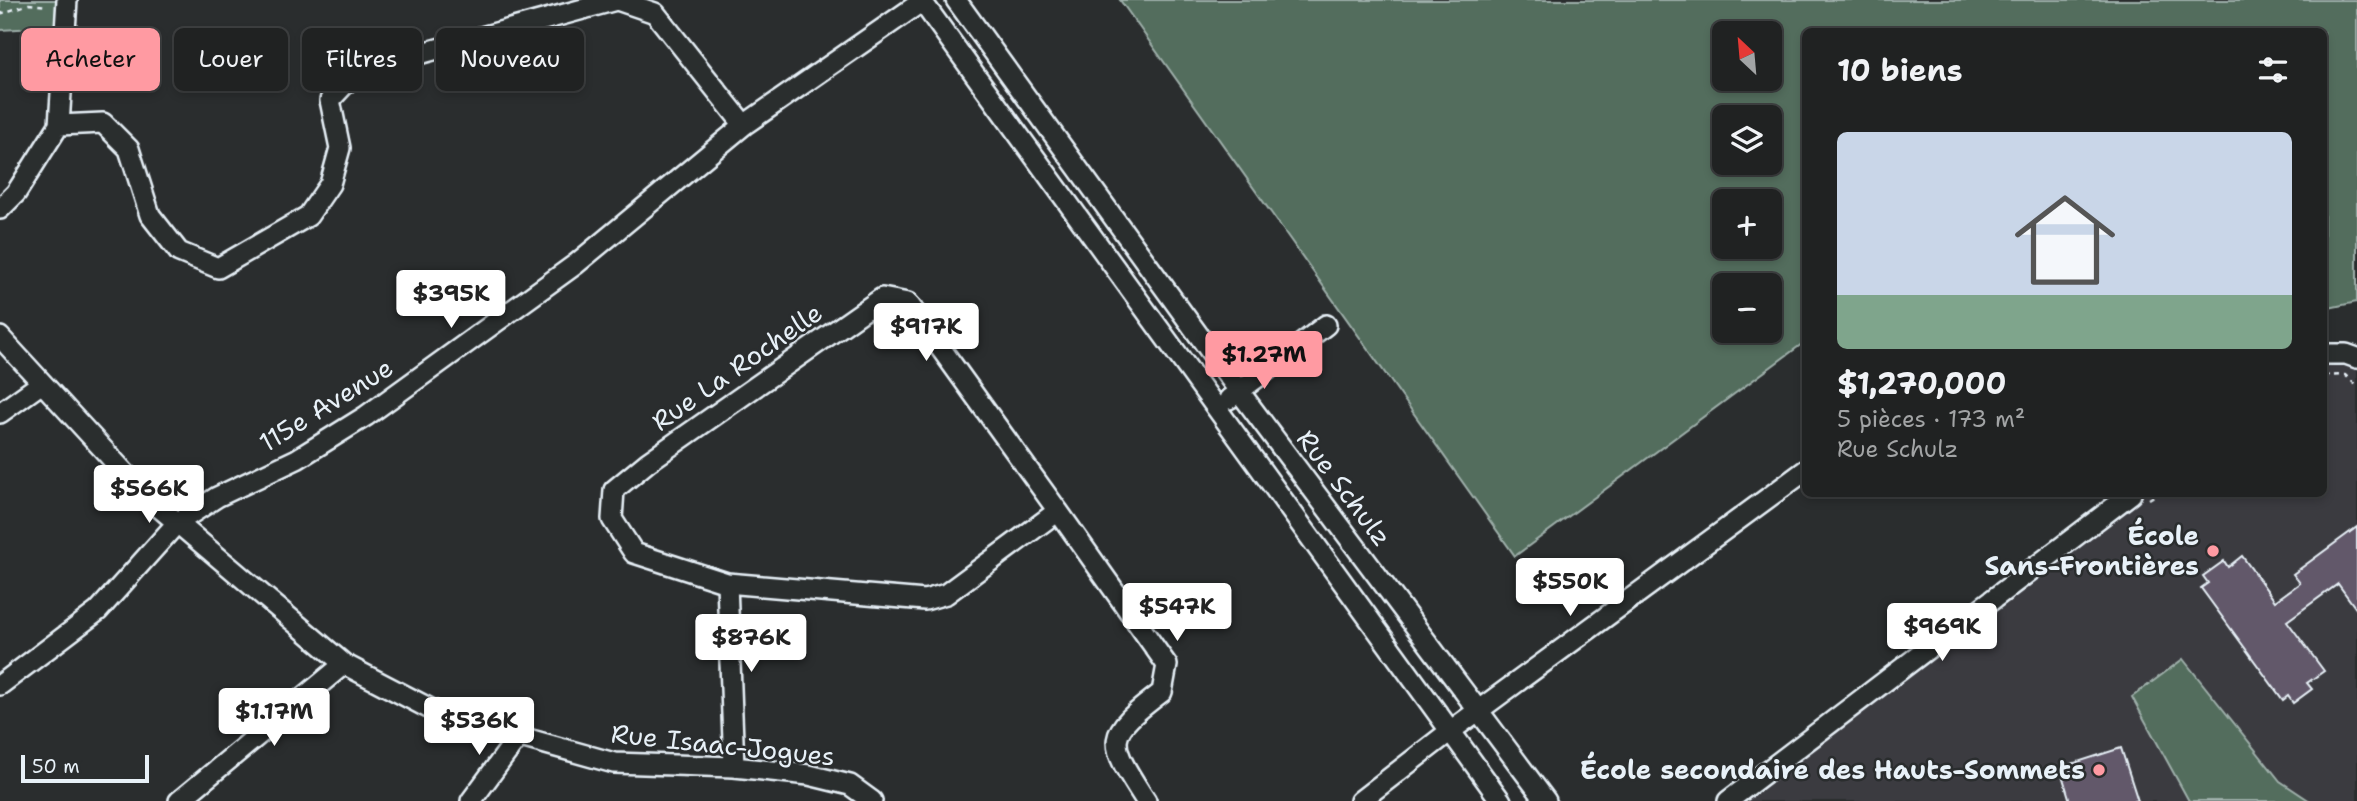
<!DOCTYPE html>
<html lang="fr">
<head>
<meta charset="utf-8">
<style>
  body { margin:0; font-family:"Shantell Sans",sans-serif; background:#282a2a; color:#f1f3f6; height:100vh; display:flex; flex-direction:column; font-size:26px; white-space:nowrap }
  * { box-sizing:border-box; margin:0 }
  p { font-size:23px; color:#a2a4a5 }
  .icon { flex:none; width:38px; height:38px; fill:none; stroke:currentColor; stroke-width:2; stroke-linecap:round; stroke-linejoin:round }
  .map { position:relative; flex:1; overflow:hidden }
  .panel { position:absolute; left:1802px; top:28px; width:525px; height:469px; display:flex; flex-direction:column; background:#202222; border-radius:10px; box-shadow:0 4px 10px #0003,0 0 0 2px #3d3f40 }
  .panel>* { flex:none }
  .hud { position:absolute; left:21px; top:28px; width:665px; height:63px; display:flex; gap:14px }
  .needle { width:46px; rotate:334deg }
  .tools { position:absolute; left:1712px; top:21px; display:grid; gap:14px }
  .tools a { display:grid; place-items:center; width:70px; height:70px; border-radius:10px; background:#202222; box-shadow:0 4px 10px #0003,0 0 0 2px #3d3f40; font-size:35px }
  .scale { position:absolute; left:21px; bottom:18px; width:128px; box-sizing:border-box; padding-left:7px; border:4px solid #e8f1f8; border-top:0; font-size:19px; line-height:24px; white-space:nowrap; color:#e8f1f8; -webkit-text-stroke:5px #2a2d2e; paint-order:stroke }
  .price { position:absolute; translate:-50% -60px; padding:0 16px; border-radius:7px; background:#fff; color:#222; font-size:23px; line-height:46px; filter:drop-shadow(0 2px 4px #0008) }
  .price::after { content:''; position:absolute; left:50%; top:42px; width:21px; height:16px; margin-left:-10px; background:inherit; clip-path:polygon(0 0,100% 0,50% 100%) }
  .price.selected { background:#ff9aa2; color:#111 }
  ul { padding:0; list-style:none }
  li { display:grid; align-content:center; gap:14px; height:371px; padding:0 35px }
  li+li { border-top:2px solid #3d3f40 }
  li span { display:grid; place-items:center; height:217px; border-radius:10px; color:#555 }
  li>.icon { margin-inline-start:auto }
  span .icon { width:126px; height:126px; fill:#fffc; stroke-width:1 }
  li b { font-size:30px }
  h2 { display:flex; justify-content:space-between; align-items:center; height:84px; padding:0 35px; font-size:30px }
  .chip { padding:0 24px; border-radius:10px; background:#202222; box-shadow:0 4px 10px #0003,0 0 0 2px #3d3f40; font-size:24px; line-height:63px }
  .chip.selected { background:#ff9aa2; color:#111 }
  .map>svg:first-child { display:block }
  .built { fill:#3b3a40 }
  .green { fill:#536d5d; stroke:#9eafaa; stroke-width:2; fill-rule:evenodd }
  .building { fill:#62596a; stroke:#e8f1f8; stroke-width:2 }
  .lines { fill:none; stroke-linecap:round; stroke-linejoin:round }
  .minor-casing { stroke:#e8f1f8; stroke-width:24 }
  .path { stroke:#e8f1f8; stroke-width:2.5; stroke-dasharray:5 5; stroke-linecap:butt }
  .minor { stroke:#2a2d2e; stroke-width:19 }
  .poi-dot { fill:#ff9aa2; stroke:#2a2d2e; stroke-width:2.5 }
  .labels { text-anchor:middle; stroke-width:5; stroke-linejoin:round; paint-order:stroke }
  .street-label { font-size:26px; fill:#e8f1f8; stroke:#2a2d2e }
  .poi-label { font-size:26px; font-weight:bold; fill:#e8f1f8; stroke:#2a2d2e; text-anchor:end }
</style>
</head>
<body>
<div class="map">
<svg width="2357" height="801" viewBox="0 0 2357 801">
  <rect width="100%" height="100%" fill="#2a2d2e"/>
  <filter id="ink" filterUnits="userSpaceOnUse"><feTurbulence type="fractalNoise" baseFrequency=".0143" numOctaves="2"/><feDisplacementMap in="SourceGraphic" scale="14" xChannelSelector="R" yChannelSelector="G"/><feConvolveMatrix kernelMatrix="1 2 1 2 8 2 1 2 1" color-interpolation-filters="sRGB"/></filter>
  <g filter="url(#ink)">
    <!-- built -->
    <path class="built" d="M 2352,361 L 2357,364 L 2357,801 L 2310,801 L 2280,781 L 2183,659 L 2132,697 L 2189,801 L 1743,801 L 2002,608 L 2136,494 L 2324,494 L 2324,363 Z"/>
    <!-- green -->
    <path class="green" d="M 0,0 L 56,0 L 55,27 L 0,30 Z
      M 1120,0 L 2357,0 L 2357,302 L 2324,309 L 2324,32 L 1806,32 L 1806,341 L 1515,556 ZM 1724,33 L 1769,33 L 1769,79 L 1724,79 ZM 1724,117 L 1769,117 L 1769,163 L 1724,163 ZM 1769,201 L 1769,247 L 1724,247 L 1724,201 ZM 1724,285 L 1769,285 L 1769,331 L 1724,331 Z
      M 2183,659 L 2280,781 L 2310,801 L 2189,801 L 2132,697 Z"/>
    <!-- building -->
    <path class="building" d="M 2357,527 L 2357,610 L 2338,584 L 2287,621 L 2324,671 L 2307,683 L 2312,689 L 2293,703 L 2288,696 L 2283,700 L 2201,588 L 2208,583 L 2203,576 L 2224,561 L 2228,567 L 2242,556 L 2275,601 L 2300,583 L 2293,574 Z
      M 2121,748 L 2138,801 L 2070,801 L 2063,778 L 2072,775 L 2068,765 Z"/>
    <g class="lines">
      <defs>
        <path id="minor" d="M 617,0 L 655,13 L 744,125
          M 921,0 L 1501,801
          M 956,0 L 1239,391 L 1546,801
          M 59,125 L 103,123 L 129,149 L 150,215 L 179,252 L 218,268 L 308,216 L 330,184 L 340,148 L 330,100 L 357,71 L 616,0
          M 0,209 L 16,193 L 59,125 L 67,0
          M 882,298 L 908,303 L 1058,511 L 946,594 L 925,600 L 727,583 L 634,553 L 612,519 L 614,490 L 648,462 Z
          M 0,337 L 147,497 L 344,664 L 442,715 L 614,763 L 734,767 L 809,775 L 850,785 L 872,801
          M 2324,354 L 2346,354 L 2357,358
          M 1229,399 L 1326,325
          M 0,413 L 42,383
          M 1058,511 L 1167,665 L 1162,692 C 1104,736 1106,739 1146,801
          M 727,583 L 734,767
          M 0,685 L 98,611 L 177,523 L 217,497 L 297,459 L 366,416 L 576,264 L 744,125 L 924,0
          M 179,801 L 344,664
          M 471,801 L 519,736
          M 1360,801 L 1449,732 L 1806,470
          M 1728,801 L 2131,494"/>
      </defs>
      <!-- minor casing -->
      <use href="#minor" class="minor-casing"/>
      <!-- path -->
      <path class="path" d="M 0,14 L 29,4 L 47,6
        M 2324,376 L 2345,375 L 2357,386
        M 2149,499 L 2157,494"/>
      <!-- minor -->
      <use href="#minor" class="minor"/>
    </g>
  </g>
  <!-- markers -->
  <g class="poi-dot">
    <circle cx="2213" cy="551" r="7"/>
    <circle cx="2099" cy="770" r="7"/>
  </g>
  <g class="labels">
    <!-- street labels -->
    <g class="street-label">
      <text transform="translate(737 367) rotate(-35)" y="9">Rue La Rochelle</text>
      <text transform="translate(326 405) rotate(-32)" y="9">115e Avenue</text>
      <text transform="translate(1344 488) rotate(53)" y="9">Rue Schulz</text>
      <text transform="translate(723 745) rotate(6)" y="9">Rue Isaac-Jogues</text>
    </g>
    <!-- poi labels -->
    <g class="poi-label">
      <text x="2199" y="545">École<tspan x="2199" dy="30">Sans-Frontières</tspan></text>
      <text x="2085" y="779">École secondaire des Hauts-Sommets</text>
    </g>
  </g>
</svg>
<div class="tools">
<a><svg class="needle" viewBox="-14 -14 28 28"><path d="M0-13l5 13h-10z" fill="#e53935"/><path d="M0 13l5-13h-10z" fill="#a2a4a5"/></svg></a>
<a><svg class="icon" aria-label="layers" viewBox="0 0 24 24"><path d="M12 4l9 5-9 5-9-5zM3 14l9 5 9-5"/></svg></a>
<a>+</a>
<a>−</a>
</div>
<div class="scale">50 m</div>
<b class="price" style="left:451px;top:330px">$395K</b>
<b class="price" style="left:926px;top:363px">$917K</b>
<b class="price selected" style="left:1264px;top:391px">$1.27M</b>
<b class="price" style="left:149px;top:525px">$566K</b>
<b class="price" style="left:1570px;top:618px">$550K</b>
<b class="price" style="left:1177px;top:643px">$547K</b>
<b class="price" style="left:1942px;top:663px">$969K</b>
<b class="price" style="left:751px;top:674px">$876K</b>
<b class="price" style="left:274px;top:748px">$1.17M</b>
<b class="price" style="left:479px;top:757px">$536K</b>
<div class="hud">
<a class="chip selected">Acheter</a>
<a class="chip">Louer</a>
<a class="chip">Filtres</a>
<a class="chip">Nouveau</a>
</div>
<section class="panel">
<h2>10 biens<svg class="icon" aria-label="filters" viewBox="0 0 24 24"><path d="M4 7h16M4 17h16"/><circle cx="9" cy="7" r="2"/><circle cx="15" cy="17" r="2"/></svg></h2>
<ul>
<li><span style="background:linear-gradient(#c9d6e8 75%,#7fa58c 0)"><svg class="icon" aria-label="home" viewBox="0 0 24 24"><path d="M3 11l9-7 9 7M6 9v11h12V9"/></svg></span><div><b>$1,270,000</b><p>5 pièces · 173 m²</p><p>Rue Schulz</p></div></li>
</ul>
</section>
</div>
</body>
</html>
